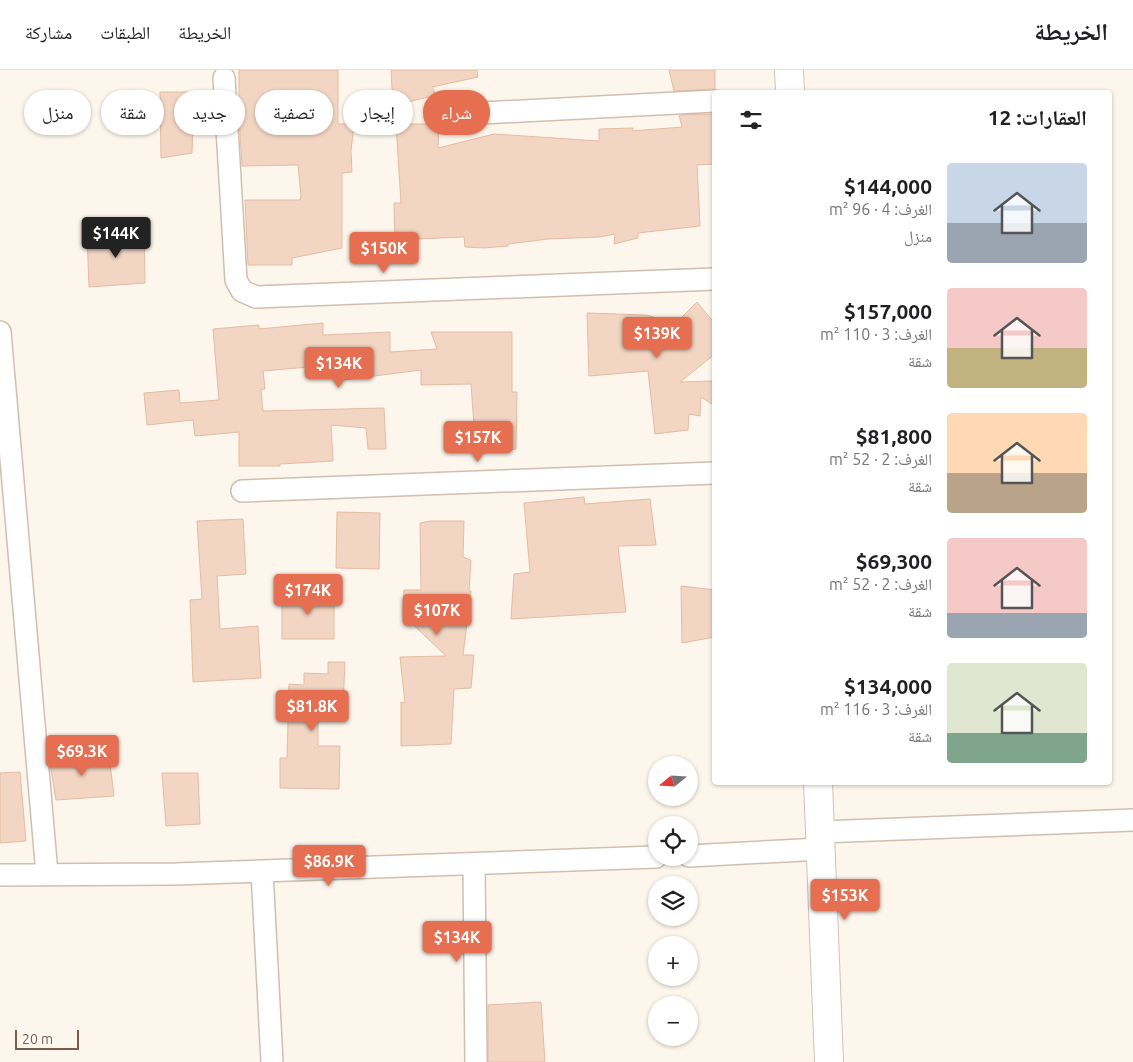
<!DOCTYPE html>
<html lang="ar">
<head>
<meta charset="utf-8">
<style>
  body { margin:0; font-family:Ubuntu,"Noto Naskh Arabic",sans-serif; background:#f6f6f6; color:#202124; direction:rtl; height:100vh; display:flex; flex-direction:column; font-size:19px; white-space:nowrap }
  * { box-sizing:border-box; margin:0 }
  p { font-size:16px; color:#757577 }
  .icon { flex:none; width:28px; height:28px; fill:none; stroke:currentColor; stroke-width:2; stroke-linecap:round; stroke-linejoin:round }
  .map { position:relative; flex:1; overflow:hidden; direction:ltr }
  .panel { position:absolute; left:712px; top:20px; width:400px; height:695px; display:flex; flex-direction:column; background:#fff; border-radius:5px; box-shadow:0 1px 4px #0004; direction:rtl }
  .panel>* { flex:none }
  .top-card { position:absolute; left:15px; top:20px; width:475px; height:45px; direction:rtl; display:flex; gap:10px }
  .needle { width:32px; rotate:252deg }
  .controls { position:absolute; left:648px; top:686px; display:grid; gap:10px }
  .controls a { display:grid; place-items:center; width:50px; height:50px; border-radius:50%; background:#fff; box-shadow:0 1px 4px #0004; font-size:25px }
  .scale { position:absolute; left:15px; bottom:12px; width:64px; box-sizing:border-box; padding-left:5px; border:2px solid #7a5c4d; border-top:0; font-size:14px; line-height:18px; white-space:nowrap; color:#7a5c4d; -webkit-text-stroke:4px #fffaf3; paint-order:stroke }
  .price { position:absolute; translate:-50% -42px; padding:0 11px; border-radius:5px; background:#e76f51; color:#fff; font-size:16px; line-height:32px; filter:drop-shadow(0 1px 2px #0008) }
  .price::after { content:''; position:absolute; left:50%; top:30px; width:15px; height:11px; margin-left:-8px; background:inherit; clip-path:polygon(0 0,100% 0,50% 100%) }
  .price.selected { background:#222; color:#fff }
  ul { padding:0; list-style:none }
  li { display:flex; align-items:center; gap:15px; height:125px; padding:0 25px }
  li span { display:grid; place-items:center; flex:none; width:140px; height:100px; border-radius:5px; color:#555 }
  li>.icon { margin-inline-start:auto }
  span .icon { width:60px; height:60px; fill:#fffc; stroke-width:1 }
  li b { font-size:21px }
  h2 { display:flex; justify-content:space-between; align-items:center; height:60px; padding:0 25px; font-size:21px }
  .chip { padding:0 18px; border-radius:22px; background:#fff; box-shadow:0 1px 4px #0004; font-size:18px; line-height:45px }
  .chip.selected { background:#e76f51; color:#fff }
  header { display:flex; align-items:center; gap:30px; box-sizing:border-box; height:70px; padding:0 25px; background:#fff; border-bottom:1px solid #e0e0e0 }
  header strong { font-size:24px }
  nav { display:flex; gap:28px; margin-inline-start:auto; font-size:18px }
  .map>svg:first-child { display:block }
  .building { fill:#f3d5c3; stroke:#e6bba3 }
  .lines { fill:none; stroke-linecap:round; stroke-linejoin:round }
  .street-casing { stroke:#d1beb0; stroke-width:24 }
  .secondary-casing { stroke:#d6c0b0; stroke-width:30 }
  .street { stroke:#fff; stroke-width:21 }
  .secondary { stroke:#fff; stroke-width:28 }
</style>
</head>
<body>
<header>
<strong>الخريطة</strong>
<nav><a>الخريطة</a><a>الطبقات</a><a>مشاركة</a></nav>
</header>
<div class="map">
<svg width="1133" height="992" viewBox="0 0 1133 992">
  <rect width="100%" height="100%" fill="#fdf6ec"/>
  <!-- building -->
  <path class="building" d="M 239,0 L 338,0 L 338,54 L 354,54 L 351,81 L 352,102 L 342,103 L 342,178 L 292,188 L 292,195 L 248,195 L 245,130 L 300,130 L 301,126 L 298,95 L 242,96 L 239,46 Z
    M 391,0 L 477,0 L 478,7 L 432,17 L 436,25 L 400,34 L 392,19 Z
    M 669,0 L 715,0 L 715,19 L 674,21 Z
    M 160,22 L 194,22 L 192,83 L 161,88 Z
    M 715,44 L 715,94 L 697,95 L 700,156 L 638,163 L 638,168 L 614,174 L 615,164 L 600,167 L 548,169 L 508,174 L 508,176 L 484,178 L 465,177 L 464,167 L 416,169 L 416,166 L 395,168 L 394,133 L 401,133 L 396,54 L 439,54 L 438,78 L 494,64 L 599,71 L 599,59 L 633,58 L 632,61 L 682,57 L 679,45 Z
    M 144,161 L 145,213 L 89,217 L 87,164 Z
    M 697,232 L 715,254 L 715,284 L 680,312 L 715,311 L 715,336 L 701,327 L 700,346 L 689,344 L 688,360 L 655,364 L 648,301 L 589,306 L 587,243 L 646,245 L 676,253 Z
    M 323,253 L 323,265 L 390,262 L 390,282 L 437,279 L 431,262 L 512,262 L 512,322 L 517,322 L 516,379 L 476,384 L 471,314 L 421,315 L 421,300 L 343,310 L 343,294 L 263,301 L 265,319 L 261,320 L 263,341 L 384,338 L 386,379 L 368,379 L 366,358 L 331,355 L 333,391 L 280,394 L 280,396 L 239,396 L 239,362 L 195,366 L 193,350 L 147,355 L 144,323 L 179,320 L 180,333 L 219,330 L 213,259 L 259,255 L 259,259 Z
    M 584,427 L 585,434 L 650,429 L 656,475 L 618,476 L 626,542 L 511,549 L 514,504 L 530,502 L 524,433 Z
    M 337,442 L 380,443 L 379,499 L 336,498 Z
    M 243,449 L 246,504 L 217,506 L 220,559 L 258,556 L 261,608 L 193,612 L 190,530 L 202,529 L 197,451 Z
    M 430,451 L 464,451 L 463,487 L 471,490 L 469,521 L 471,521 L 463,585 L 474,585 L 471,618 L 454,619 L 451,674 L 401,676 L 401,632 L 405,633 L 400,587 L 446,586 L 403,545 L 404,520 L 421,520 L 420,453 Z
    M 681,516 L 715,520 L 715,567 L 682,573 Z
    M 282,522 L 334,522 L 334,569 L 282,569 Z
    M 328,592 L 345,592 L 343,636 L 318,635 L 318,676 L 340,676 L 339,719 L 280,718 L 280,688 L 287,688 L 289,614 L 304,615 L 304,603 L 328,604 Z
    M 109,685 L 114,726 L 56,730 L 49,688 Z
    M 20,702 L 26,771 L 0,773 L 0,703 Z
    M 162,703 L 198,703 L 200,754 L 166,756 Z
    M 541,932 L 545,992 L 488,992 L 488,935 Z"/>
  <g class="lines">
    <defs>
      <path id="street" d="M 224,8 L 236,210 L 242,221 L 256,227 L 715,209
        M 482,43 L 715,31
        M 0,262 L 47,804
        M 242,421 L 715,403
        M 820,762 L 1133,750
        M 689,786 L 821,779
        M 474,794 L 476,992
        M 262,801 L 272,992
        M 0,805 L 176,804 L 656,787"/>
      <path id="secondary" d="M 789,0 L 790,22
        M 818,712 L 829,992"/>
    </defs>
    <!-- street casing -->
    <use href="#street" class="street-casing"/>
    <!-- secondary casing -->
    <use href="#secondary" class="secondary-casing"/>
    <!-- street -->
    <use href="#street" class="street"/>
    <!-- secondary -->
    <use href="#secondary" class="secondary"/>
  </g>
</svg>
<div class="controls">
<a><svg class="needle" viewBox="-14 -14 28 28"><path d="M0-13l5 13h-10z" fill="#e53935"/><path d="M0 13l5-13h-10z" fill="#757577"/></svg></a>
<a><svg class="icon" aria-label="locate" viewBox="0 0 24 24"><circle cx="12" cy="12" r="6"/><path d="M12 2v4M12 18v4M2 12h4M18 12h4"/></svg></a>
<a><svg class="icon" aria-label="layers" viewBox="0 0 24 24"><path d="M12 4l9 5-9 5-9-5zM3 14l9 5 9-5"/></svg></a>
<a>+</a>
<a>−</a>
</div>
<div class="scale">20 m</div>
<b class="price selected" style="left:116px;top:189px">$144K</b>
<b class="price" style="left:384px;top:204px">$150K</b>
<b class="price" style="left:657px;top:289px">$139K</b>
<b class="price" style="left:339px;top:319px">$134K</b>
<b class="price" style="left:478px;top:393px">$157K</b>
<b class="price" style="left:308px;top:546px">$174K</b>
<b class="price" style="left:437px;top:566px">$107K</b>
<b class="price" style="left:312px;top:662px">$81.8K</b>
<b class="price" style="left:82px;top:707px">$69.3K</b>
<b class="price" style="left:329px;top:817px">$86.9K</b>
<b class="price" style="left:845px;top:851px">$153K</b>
<b class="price" style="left:457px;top:893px">$134K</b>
<div class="top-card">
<a class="chip selected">شراء</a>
<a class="chip">إيجار</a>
<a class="chip">تصفية</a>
<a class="chip">جديد</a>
<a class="chip">شقة</a>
<a class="chip">منزل</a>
</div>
<section class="panel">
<h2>العقارات: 12<svg class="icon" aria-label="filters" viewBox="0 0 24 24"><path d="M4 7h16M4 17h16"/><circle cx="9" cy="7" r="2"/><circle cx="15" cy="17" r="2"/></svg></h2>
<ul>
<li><span style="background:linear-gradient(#c9d6e8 60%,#9aa5b1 0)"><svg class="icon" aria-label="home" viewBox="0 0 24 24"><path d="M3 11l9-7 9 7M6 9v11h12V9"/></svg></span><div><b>$144,000</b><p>الغرف: 4 · 96 m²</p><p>منزل</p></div></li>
<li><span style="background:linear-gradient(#f6c9c9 60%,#c2b280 0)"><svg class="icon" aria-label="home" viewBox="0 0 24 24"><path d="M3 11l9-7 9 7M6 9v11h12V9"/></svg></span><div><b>$157,000</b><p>الغرف: 3 · 110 m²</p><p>شقة</p></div></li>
<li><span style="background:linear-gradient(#ffd9b3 60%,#b9a48a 0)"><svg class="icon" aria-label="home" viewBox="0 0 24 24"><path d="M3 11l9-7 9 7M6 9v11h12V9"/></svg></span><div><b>$81,800</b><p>الغرف: 2 · 52 m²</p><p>شقة</p></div></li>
<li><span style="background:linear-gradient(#f6c9c9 75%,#9aa5b1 0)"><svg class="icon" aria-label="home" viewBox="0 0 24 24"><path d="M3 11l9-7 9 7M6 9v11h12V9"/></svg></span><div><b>$69,300</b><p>الغرف: 2 · 52 m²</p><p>شقة</p></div></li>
<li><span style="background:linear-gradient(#dfe7d0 70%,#7fa58c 0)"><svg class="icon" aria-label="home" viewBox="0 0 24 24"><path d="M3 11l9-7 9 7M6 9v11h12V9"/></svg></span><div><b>$134,000</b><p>الغرف: 3 · 116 m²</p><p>شقة</p></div></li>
</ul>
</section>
</div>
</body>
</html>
